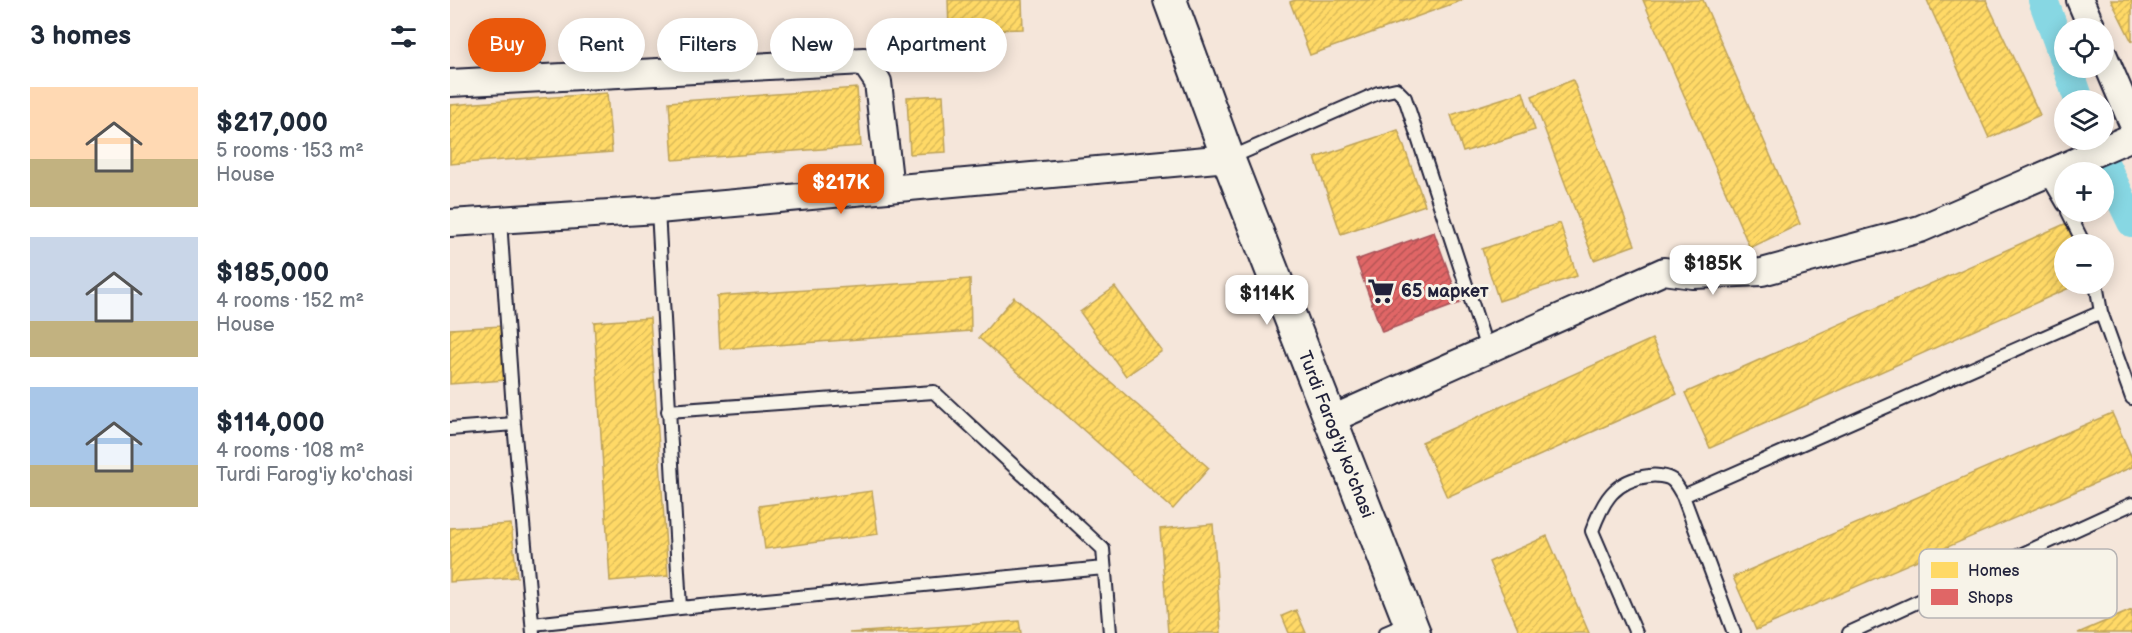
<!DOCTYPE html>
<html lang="en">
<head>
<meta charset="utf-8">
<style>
  body { margin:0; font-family:"Balsamiq Sans",sans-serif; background:#f2f2f3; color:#1f2937; height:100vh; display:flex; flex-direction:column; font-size:22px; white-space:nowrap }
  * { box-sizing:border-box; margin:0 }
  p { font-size:20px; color:#747a83 }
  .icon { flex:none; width:33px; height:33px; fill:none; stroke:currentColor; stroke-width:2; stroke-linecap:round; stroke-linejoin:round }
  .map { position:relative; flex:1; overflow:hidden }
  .side { display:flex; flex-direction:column; background:#fff; width:450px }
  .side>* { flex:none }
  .hud { position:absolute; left:18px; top:18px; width:570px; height:54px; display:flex; gap:12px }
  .fabs { position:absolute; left:1604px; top:18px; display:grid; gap:12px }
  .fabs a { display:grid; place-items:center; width:60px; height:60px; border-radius:50%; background:#fff; box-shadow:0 3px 15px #0003; font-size:30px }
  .price { position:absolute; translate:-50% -51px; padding:0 14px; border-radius:12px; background:#fff; color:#222; font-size:20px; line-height:39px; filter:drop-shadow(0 2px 3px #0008) }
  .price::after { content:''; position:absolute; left:50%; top:36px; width:18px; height:14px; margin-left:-9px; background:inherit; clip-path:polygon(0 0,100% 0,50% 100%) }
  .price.current { background:#ea580c; color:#fff }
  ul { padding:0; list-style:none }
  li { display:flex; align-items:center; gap:18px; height:150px; padding:0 30px }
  li span { display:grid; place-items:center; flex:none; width:168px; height:120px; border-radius:0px; color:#555 }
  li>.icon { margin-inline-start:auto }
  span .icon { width:72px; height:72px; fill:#fffc; stroke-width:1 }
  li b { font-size:26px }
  h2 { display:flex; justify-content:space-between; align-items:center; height:72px; padding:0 30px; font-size:26px }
  .pill { padding:0 21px; border-radius:27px; background:#fff; box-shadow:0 3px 15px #0003; font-size:21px; line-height:54px }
  .pill.current { background:#ea580c; color:#fff }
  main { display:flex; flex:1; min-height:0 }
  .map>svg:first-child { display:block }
  .homes { fill:url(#homes-hatch); stroke:#bda259; stroke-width:1.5 }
  .shops { fill:url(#shops-hatch); stroke:#a75259; stroke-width:1.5 }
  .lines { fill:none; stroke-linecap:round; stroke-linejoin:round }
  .canal { stroke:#87d7e3; stroke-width:30 }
  .service-casing { stroke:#22223b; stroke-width:16 }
  .minor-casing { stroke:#22223b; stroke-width:30 }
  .tertiary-casing { stroke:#22223b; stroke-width:36 }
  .service { stroke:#f7f3e8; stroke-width:12 }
  .minor { stroke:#f7f3e8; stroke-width:26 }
  .tertiary { stroke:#f7f3e8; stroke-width:32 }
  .labels { text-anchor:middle; stroke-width:6; stroke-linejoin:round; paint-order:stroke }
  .poi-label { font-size:18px; font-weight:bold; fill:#22223b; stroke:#f7f3e8; text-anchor:start }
  .street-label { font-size:18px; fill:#22223b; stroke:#f7f3e8 }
  .key { fill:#f7f3e8; stroke:#b7b4b4; stroke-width:1.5 }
  .key-label { font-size:16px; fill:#22223b }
</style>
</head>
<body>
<main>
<section class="side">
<h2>3 homes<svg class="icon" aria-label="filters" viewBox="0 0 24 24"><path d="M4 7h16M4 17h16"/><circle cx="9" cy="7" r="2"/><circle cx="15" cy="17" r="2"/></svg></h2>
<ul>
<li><span style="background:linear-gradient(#ffd9b3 60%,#c2b280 0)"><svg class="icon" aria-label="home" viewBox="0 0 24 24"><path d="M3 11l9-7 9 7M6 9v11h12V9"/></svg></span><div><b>$217,000</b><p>5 rooms · 153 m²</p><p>House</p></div></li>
<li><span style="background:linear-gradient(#c9d6e8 70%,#c2b280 0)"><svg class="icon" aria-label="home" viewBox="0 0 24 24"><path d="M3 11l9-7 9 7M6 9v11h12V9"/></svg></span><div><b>$185,000</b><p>4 rooms · 152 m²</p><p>House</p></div></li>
<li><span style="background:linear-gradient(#a9c7e8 65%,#c2b280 0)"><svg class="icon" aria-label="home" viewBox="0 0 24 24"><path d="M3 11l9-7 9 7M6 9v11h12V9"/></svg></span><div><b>$114,000</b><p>4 rooms · 108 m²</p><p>Turdi Farog'iy ko'chasi</p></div></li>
</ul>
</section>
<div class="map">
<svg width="1682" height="633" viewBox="0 0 1682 633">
  <defs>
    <pattern id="homes-hatch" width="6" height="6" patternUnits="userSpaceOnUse" patternTransform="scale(1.5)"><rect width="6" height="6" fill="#ffd966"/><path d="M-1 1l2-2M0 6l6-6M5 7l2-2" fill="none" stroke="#daba59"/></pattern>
    <pattern id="shops-hatch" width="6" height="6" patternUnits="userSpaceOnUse" patternTransform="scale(1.5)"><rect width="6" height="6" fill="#e06666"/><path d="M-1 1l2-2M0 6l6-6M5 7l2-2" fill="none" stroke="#b55455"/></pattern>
  </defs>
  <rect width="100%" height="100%" fill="#f5e6da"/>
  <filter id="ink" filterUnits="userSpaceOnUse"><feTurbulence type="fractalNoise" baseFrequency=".0167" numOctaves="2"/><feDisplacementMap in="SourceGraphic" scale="12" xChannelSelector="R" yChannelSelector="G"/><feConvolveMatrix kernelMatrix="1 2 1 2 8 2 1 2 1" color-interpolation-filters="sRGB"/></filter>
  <g filter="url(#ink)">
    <!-- homes -->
    <path class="homes" d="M 498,0 L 572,0 L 573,29 L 499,31 Z
      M 845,0 L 1013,0 L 860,55 L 840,2 Z
      M 1193,0 L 1253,0 L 1350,224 L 1300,248 Z
      M 1477,0 L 1536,0 L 1590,115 L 1539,138 Z
      M 1661,0 L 1682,0 L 1682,42 Z
      M 1123,80 L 1185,245 L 1144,260 L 1082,96 Z
      M 407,88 L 411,146 L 223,160 L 219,102 Z
      M 1073,92 L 1085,130 L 1013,152 L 1001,115 Z
      M 157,93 L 162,152 L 0,164 L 0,105 Z
      M 493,95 L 496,152 L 460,154 L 457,97 Z
      M 948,130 L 975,205 L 891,234 L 865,158 Z
      M 1110,223 L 1127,276 L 1049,301 L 1032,249 Z
      M 1617,223 L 1627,244 L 1614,244 L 1614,284 L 1628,284 L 1260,448 L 1235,393 Z
      M 520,279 L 521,331 L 270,349 L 267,296 Z
      M 665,287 L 712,351 L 676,376 L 630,312 Z
      M 564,297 L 759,468 L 723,509 L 529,338 Z
      M 200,318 L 218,576 L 160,581 L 144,322 Z
      M 52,326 L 55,380 L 0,384 L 0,329 Z
      M 1202,339 L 1227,394 L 997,497 L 972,442 Z
      M 1662,413 L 1682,458 L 1682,467 L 1306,630 L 1283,577 Z
      M 422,491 L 428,534 L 315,549 L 309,506 Z
      M 61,524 L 67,577 L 0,582 L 0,528 Z
      M 763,524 L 771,633 L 718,633 L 710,529 Z
      M 1097,536 L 1139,633 L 1070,633 L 1039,562 Z
      M 846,610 L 856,633 L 839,633 L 832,616 Z
      M 1682,610 L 1682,633 L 1628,633 Z
      M 569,621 L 571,633 L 399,633 Z"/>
    <!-- shops -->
    <path class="shops" d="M 984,232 L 1010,303 L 932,332 L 906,260 Z"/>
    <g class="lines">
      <!-- canal -->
      <path class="canal" d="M 1593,0 L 1614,58
        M 1618,68 L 1629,100
        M 1643,140 L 1682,222"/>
      <defs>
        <path id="service" d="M 780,158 L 928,93 L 946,89 L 955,98 L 1037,349
          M 1596,174 L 1614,205
          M 208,210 L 230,608 L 654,568
          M 1618,212 L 1634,244
          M 50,220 L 64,424 L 83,633
          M 1646,284 L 1651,312 L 1682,398
          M 218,411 L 484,392 L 653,549 L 660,633
          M 0,429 L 64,424
          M 1233,496 L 1284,633
          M 83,624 L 230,608
          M 935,633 L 958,623
          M 1186,633 L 1142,531 C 1153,501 1164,480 1199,476 C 1205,475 1217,476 1222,480 C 1226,483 1230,491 1233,496 L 1651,312
          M 1399,633 L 1682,504"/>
        <path id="minor" d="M 1630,0 L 1642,28
          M 1653,54 L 1682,122
          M 0,83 L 414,61 L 428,82 L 440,189
          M 0,223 L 208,210 L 778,158
          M 880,420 L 1214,271 L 1243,275 L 1312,272 L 1470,229 L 1682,137"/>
        <g id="tertiary">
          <path id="s1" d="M 720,0 L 778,158 L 964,633"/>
        </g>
      </defs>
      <!-- service casing -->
      <use href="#service" class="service-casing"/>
      <!-- minor casing -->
      <use href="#minor" class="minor-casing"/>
      <!-- tertiary casing -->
      <use href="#tertiary" class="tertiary-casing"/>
      <!-- service -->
      <use href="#service" class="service"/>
      <!-- minor -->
      <use href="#minor" class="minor"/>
      <!-- tertiary -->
      <use href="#tertiary" class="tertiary"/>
    </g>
  </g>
  <!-- icons -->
  <defs>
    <symbol id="supermarket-bare" viewBox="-9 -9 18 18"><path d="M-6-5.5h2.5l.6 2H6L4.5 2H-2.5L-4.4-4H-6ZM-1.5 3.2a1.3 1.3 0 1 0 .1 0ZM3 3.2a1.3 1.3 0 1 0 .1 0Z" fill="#22223b" stroke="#f7f3e8" stroke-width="2.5" paint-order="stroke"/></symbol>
  </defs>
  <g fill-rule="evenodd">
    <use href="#supermarket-bare" x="912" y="272" width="38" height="38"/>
  </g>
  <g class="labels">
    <!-- poi labels -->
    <g class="poi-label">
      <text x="951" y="297">65 маркет</text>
    </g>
    <!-- street labels -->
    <g class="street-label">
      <text dy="6" stroke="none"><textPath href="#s1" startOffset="465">Turdi Farog'iy ko'chasi</textPath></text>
    </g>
  </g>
  <!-- legend -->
  <rect x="1469" y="549" width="198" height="69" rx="9" class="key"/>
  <rect x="1481" y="562" width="27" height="16" fill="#ffd966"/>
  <rect x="1481" y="589" width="27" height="16" fill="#e06666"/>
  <g class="key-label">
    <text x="1518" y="576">Homes</text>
    <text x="1518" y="603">Shops</text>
  </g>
</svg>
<div class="fabs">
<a><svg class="icon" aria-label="locate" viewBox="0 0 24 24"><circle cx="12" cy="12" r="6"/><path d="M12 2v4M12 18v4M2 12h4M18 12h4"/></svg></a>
<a><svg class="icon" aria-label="layers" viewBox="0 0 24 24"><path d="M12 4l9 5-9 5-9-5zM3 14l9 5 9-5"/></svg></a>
<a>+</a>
<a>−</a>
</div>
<b class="price current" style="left:391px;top:215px">$217K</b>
<b class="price" style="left:1263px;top:296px">$185K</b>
<b class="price" style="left:817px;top:326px">$114K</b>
<div class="hud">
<a class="pill current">Buy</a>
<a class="pill">Rent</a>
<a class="pill">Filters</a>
<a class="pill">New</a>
<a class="pill">Apartment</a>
</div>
</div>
</main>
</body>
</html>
